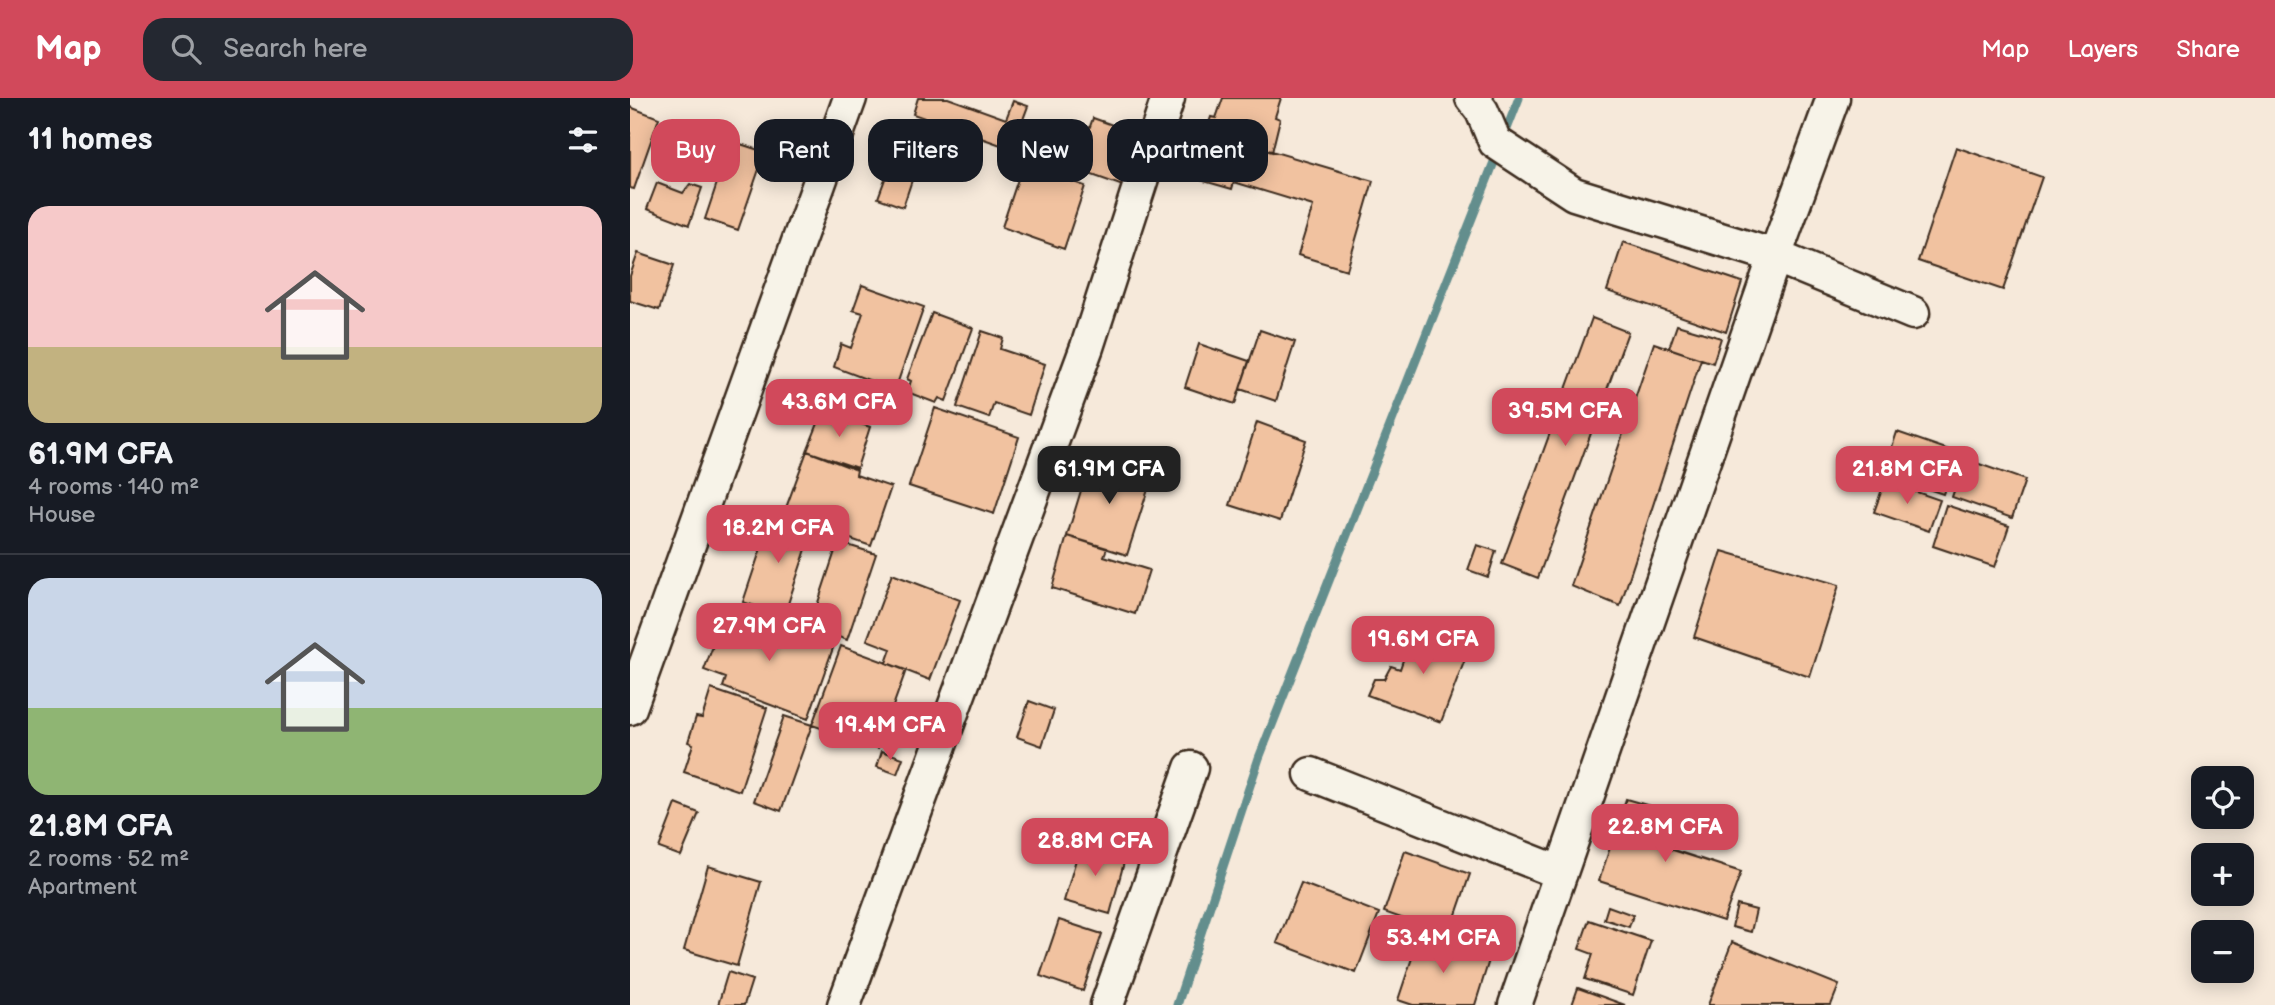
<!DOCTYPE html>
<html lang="en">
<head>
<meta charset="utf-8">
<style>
  body { margin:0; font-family:"Balsamiq Sans",sans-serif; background:#242831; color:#f1f3f6; height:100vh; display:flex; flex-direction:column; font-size:26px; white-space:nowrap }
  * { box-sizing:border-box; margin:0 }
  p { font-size:23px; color:#9ea1a6 }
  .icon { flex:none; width:38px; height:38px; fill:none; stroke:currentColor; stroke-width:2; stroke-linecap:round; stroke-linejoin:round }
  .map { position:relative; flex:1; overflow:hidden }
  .side { display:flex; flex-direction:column; background:#171b24; width:630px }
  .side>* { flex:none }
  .hud { position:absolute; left:21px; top:21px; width:665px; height:63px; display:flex; gap:14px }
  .tools { position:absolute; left:1561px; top:668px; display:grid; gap:14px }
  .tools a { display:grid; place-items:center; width:63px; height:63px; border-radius:14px; background:#171b24; box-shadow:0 4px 18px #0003; font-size:35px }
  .price { position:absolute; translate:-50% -60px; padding:0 16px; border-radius:14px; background:#d1495b; color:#fff; font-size:23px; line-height:46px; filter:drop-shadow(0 2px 4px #0008) }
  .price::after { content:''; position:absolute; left:50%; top:42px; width:21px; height:16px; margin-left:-10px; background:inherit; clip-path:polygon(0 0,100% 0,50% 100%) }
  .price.on { background:#222; color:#fff }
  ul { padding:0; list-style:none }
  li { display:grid; align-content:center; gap:14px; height:371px; padding:0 28px }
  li+li { border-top:2px solid #363941 }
  li span { display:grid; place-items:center; height:217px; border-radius:21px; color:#555 }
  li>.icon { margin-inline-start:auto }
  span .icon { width:126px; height:126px; fill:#fffc; stroke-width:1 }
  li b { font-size:30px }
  h2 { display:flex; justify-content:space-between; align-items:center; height:84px; padding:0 28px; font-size:30px }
  .tag { padding:0 24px; border-radius:21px; background:#171b24; box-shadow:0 4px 18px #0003; font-size:24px; line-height:63px }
  .tag.on { background:#d1495b; color:#fff }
  header { display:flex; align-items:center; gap:42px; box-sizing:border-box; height:98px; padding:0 35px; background:#d1495b; color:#fff }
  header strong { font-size:33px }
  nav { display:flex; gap:38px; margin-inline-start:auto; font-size:24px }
  .search { width:490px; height:63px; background:#242831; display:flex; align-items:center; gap:18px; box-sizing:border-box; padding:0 24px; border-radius:21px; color:#9ea1a6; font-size:26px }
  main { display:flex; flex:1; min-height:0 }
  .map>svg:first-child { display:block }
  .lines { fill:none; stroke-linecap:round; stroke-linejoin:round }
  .stream { stroke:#648e8d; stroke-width:9 }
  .building { fill:#f1c2a0; stroke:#3b2a1e; stroke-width:2 }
  .minor-casing { stroke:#3b2a1e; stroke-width:37 }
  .minor { stroke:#f7f3e8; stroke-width:32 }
</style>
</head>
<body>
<header>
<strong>Map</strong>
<div class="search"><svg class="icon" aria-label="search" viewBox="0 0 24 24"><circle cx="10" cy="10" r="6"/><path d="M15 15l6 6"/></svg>Search here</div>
<nav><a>Map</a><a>Layers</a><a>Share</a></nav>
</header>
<main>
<section class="side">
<h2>11 homes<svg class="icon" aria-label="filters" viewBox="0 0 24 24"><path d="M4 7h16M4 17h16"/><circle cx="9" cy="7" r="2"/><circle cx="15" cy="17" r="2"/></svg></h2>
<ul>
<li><span style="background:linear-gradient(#f6c9c9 65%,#c2b280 0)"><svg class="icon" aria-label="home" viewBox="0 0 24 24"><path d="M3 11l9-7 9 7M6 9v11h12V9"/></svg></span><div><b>61.9M CFA</b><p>4 rooms · 140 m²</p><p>House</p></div></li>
<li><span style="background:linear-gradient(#c9d6e8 60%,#8fb573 0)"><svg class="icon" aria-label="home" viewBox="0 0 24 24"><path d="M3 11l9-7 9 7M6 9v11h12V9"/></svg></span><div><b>21.8M CFA</b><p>2 rooms · 52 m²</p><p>Apartment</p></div></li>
</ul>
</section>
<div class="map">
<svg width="1645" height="907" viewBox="0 0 1645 907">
  <rect width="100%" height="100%" fill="#f6e9da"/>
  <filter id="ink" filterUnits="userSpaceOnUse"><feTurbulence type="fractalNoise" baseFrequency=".0143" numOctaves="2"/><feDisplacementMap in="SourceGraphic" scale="14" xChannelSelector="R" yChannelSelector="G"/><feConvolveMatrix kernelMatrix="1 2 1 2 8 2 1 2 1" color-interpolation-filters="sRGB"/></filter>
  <g filter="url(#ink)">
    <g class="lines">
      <!-- stream -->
      <path class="stream" d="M 873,41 L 889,0
        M 547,907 L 629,660 L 868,54"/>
    </g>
    <!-- building -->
    <path class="building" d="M 288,0 L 318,0 L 376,21 L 383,3 L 398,8 L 382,51 L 283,16 Z
      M 593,0 L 651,0 L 645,19 L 650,21 L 642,54 L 576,34 L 581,19 L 586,20 Z
      M 0,9 L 29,20 L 4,91 L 0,90 Z
      M 463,20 L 511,37 L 493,88 L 445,71 Z
      M 41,21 L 95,40 L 89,61 L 34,42 Z
      M 567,31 L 743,83 L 717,172 L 668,157 L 683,108 L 604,84 L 602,91 L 553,77 Z
      M 101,43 L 135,54 L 108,132 L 75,121 Z
      M 1326,49 L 1412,79 L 1373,192 L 1288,163 Z
      M 262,62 L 286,70 L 273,109 L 248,100 Z
      M 393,66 L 455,88 L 434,151 L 372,129 Z
      M 27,85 L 53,95 L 60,86 L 72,90 L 59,127 L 17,111 Z
      M 993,144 L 1112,184 L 1096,234 L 977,193 Z
      M 8,155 L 44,167 L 29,212 L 0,203 L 0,178 Z
      M 232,187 L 294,209 L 265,292 L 204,269 L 211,246 L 221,250 L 233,215 L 223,212 Z
      M 302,215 L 343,230 L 316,303 L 309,300 L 306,305 L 277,294 L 281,283 L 277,281 Z
      M 962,220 L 998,234 L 908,480 L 872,466 Z
      M 1047,227 L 1091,240 L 1083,265 L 1039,250 Z
      M 630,232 L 665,244 L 646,303 L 610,291 Z
      M 352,233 L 373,240 L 370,251 L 415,266 L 399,317 L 364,305 L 359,320 L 327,309 Z
      M 1024,245 L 1071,261 L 990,508 L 941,488 Z
      M 569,246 L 619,263 L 605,306 L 555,289 Z
      M 305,310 L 389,339 L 364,416 L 279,388 Z
      M 193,313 L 240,329 L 227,370 L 177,353 Z
      M 627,324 L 676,342 L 650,423 L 600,407 Z
      M 1267,334 L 1328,355 L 1313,396 L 1253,376 Z
      M 177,353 L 227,372 L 226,377 L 261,389 L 241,448 L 153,418 Z
      M 461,360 L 522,379 L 497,457 L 437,438 Z
      M 1335,361 L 1395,382 L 1382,420 L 1322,399 Z
      M 1255,383 L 1310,402 L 1299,433 L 1244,414 Z
      M 1316,407 L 1379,428 L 1365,469 L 1303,448 Z
      M 142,417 L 183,430 L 154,518 L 113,504 Z
      M 437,438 L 477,450 L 474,458 L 519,472 L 505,516 L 422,490 Z
      M 208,444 L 246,456 L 217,542 L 180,529 Z
      M 847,447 L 866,453 L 858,479 L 838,472 Z
      M 1092,453 L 1209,487 L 1180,579 L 1064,539 Z
      M 262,476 L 330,502 L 300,582 L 256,565 L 261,551 L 237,542 Z
      M 97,511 L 203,550 L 178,621 L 93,589 L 96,580 L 74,572 Z
      M 784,529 L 839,551 L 811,624 L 737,597 L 744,581 L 754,581 L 761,568 L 770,571 Z
      M 211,548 L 276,572 L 248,650 L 182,627 Z
      M 81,591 L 137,610 L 110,693 L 54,674 L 63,646 L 58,644 L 66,619 L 72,620 Z
      M 399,603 L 424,612 L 412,648 L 387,639 Z
      M 154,618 L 182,627 L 151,713 L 124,703 Z
      M 252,653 L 273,660 L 267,676 L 247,669 Z
      M 996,701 L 1051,717 L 1040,751 L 1111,774 L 1093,823 L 969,783 Z
      M 46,706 L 69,715 L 51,758 L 29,750 Z
      M 451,744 L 496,757 L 480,816 L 434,803 Z
      M 775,753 L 840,776 L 819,837 L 754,814 Z
      M 78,768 L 131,784 L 107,868 L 54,852 Z
      M 671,785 L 749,815 L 726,875 L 647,845 Z
      M 1107,807 L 1126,812 L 1121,834 L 1102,829 Z
      M 978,808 L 1003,817 L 999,829 L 974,821 Z
      M 429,822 L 472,836 L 453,893 L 410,878 Z
      M 959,822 L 1021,843 L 1003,897 L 955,881 L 963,856 L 949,851 Z
      M 829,823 L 865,835 L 861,846 L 826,833 Z
      M 790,836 L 860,859 L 845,907 L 783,907 L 768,902 Z
      M 1102,844 L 1209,887 L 1201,907 L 1078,907 Z
      M 98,874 L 122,882 L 114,907 L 88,907 Z
      M 948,890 L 995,907 L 942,907 Z"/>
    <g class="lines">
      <defs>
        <path id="minor" d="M 842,0 L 852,13 L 865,44 L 944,96 L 1145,158 L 1283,215
          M 0,610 L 220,0
          M 681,676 L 931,775
          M 214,907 L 457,249 L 538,0
          M 477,907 L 561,670
          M 885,907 L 1145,158 L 1203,0"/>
      </defs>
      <!-- minor casing -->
      <use href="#minor" class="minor-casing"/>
      <!-- minor -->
      <use href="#minor" class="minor"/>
    </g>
  </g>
</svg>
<div class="tools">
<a><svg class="icon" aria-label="locate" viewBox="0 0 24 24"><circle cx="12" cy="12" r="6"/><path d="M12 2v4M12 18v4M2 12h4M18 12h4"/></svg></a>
<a>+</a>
<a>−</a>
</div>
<b class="price" style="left:209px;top:341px">43.6M CFA</b>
<b class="price" style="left:935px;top:350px">39.5M CFA</b>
<b class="price on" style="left:479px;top:408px">61.9M CFA</b>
<b class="price" style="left:1277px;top:408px">21.8M CFA</b>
<b class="price" style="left:148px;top:467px">18.2M CFA</b>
<b class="price" style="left:139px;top:565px">27.9M CFA</b>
<b class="price" style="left:793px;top:578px">19.6M CFA</b>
<b class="price" style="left:260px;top:664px">19.4M CFA</b>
<b class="price" style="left:1035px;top:766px">22.8M CFA</b>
<b class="price" style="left:465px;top:780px">28.8M CFA</b>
<b class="price" style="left:813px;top:877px">53.4M CFA</b>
<div class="hud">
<a class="tag on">Buy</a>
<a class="tag">Rent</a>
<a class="tag">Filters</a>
<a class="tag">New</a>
<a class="tag">Apartment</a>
</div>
</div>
</main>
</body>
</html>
